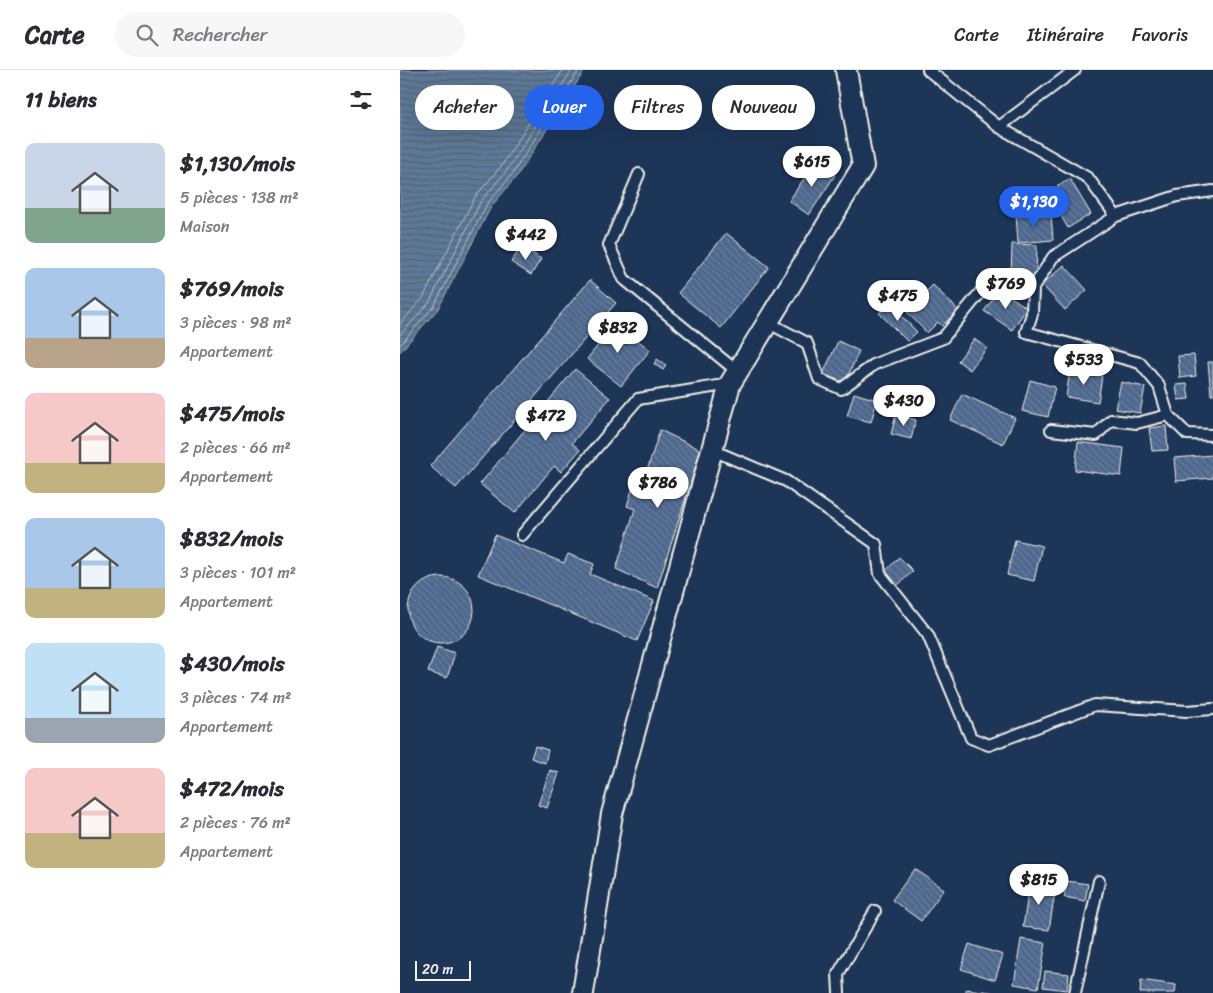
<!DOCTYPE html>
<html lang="fr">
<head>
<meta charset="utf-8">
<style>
  body { margin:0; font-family:Sriracha,sans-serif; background:#f7f7f7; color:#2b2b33; height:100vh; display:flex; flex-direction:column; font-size:19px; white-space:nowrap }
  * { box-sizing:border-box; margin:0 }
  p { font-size:16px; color:#7c7c81 }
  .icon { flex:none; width:28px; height:28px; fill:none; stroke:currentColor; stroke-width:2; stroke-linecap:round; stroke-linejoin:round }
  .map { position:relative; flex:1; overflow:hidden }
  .details { display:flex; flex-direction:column; background:#fff; width:400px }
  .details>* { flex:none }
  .hud { position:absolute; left:15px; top:15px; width:475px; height:45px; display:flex; gap:10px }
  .scale { position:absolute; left:15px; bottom:12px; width:56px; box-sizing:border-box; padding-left:5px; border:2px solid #f4f1e8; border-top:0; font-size:14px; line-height:18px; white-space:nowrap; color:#f4f1e8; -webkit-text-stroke:4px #1d3557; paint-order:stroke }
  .price { position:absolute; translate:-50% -42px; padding:0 11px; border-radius:18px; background:#fff; color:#222; font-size:16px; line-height:32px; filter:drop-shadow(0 1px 2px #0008) }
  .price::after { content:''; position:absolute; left:50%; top:30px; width:15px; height:11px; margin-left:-8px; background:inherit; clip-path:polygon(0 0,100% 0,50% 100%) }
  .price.on { background:#2563eb; color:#fff }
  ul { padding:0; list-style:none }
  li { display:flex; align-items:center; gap:15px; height:125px; padding:0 25px }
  li span { display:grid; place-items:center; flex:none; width:140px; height:100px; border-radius:10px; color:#555 }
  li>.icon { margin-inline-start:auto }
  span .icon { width:60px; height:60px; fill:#fffc; stroke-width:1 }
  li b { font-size:21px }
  h2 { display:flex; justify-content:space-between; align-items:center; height:60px; padding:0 25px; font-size:21px }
  .tag { padding:0 18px; border-radius:22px; background:#fff; box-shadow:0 5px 20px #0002; font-size:18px; line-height:45px }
  .tag.on { background:#2563eb; color:#fff }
  header { display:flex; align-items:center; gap:30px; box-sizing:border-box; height:70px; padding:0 25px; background:#fff; border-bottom:1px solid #e1e1e2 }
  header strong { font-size:24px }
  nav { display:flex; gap:28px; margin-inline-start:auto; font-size:18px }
  .search { width:350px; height:45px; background:#f7f7f7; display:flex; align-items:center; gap:12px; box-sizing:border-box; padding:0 18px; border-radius:28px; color:#7c7c81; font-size:19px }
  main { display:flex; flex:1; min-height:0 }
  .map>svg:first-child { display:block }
  .water { fill:url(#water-rules); stroke:#98a8b7 }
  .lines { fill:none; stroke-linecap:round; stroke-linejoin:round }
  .shore { stroke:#b7c1c8; stroke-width:1 }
  .building { fill:url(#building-back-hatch); stroke:#f4f1e8 }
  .lane-casing { stroke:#f4f1e8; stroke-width:14 }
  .street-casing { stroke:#f4f1e8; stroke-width:24 }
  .lane { stroke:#1d3557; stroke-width:10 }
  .street { stroke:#1d3557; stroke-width:20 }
</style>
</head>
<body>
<header>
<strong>Carte</strong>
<div class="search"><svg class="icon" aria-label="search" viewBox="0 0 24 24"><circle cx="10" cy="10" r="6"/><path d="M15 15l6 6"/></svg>Rechercher</div>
<nav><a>Carte</a><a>Itinéraire</a><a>Favoris</a></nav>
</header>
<main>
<section class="details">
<h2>11 biens<svg class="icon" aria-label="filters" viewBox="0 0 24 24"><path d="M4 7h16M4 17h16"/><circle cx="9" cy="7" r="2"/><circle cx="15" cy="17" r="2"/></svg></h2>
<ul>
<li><span style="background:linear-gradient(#c9d6e8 65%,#7fa58c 0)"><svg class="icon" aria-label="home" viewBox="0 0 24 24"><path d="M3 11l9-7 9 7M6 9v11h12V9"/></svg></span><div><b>$1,130/mois</b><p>5 pièces · 138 m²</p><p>Maison</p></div></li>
<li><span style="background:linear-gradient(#a9c7e8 70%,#b9a48a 0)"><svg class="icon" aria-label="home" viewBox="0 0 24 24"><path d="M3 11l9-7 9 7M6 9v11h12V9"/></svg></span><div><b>$769/mois</b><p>3 pièces · 98 m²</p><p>Appartement</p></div></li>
<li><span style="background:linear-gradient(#f6c9c9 70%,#c2b280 0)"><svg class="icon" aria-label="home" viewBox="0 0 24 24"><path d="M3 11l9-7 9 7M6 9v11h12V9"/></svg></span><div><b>$475/mois</b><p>2 pièces · 66 m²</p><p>Appartement</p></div></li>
<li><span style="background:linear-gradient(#a9c7e8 70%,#c2b280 0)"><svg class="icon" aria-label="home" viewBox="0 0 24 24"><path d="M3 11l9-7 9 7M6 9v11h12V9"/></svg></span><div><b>$832/mois</b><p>3 pièces · 101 m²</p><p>Appartement</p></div></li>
<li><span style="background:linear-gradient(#bfe0f5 75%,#9aa5b1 0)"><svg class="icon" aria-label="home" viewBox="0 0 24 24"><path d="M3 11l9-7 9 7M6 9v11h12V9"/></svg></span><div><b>$430/mois</b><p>3 pièces · 74 m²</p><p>Appartement</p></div></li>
<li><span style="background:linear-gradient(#f6c9c9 65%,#c2b280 0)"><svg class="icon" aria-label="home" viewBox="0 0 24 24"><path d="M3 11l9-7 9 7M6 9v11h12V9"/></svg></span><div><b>$472/mois</b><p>2 pièces · 76 m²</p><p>Appartement</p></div></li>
</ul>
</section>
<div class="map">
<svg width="813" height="923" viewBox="0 0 813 923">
  <defs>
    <pattern id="water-rules" width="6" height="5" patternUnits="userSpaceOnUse" patternTransform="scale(1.25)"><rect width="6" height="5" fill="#5b7897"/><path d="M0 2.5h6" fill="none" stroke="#536273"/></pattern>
    <pattern id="building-back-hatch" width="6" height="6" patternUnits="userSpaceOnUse" patternTransform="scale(1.25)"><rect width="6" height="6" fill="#4e678d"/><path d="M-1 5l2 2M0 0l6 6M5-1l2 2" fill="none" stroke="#687d9d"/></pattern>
  </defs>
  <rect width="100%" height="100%" fill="#1d3557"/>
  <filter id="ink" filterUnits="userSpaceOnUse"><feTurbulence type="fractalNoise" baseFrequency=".02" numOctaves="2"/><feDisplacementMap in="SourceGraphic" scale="10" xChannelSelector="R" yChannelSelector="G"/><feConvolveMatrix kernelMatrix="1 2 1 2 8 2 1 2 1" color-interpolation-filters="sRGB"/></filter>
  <g filter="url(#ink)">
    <!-- water -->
    <path class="water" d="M 0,0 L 185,0 L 117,106 L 91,137 L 38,239 L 0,282 Z"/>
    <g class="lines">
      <!-- shore -->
      <path class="shore" d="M 0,254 L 23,228 L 75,127 L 102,95 L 163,0
        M 0,265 L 29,233 L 81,131 L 108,99 L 172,0
        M 0,275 L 34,236 L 87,134 L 113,103 L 179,0"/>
    </g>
    <!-- building -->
    <path class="building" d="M 415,92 L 435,105 L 409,145 L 389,131 Z
      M 670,109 L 691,144 L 668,158 L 647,122 Z
      M 651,143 L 653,170 L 618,173 L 616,145 Z
      M 326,163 L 369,197 L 321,258 L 278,223 Z
      M 612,174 L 637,175 L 636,207 L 611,206 Z
      M 122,176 L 141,189 L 131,205 L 111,192 Z
      M 664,195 L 687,220 L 665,240 L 642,215 Z
      M 190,210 L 216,233 L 56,418 L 30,396 Z
      M 533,215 L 558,240 L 542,256 L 538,252 L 527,263 L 506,241 Z
      M 600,219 L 627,238 L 612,260 L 584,241 Z
      M 489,233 L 517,262 L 507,271 L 479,243 Z
      M 216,253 L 250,280 L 221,316 L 187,289 Z
      M 574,269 L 587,278 L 570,300 L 558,291 Z
      M 438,271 L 459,281 L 445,313 L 423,304 Z
      M 794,285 L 796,306 L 780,308 L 778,286 Z
      M 257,289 L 266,295 L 263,300 L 254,294 Z
      M 808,292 L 813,292 L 813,325 L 811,325 Z
      M 175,299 L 210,328 L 172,373 L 180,380 L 161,402 L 154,396 L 115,443 L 80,414 Z
      M 670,300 L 702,306 L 698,332 L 666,327 Z
      M 630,310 L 655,317 L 648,347 L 622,341 Z
      M 721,312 L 745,317 L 740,343 L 715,339 Z
      M 787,314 L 789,329 L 778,330 L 776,315 Z
      M 454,323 L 477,330 L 471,352 L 447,346 Z
      M 562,324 L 615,348 L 603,374 L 550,350 Z
      M 496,345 L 516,350 L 511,369 L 491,364 Z
      M 766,356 L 768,380 L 752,381 L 749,358 Z
      M 260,360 L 301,380 L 257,518 L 216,499 L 235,439 L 227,436 L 235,410 L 243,413 Z
      M 678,372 L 724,378 L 721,406 L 675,400 Z
      M 813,385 L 813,408 L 776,411 L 774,388 Z
      M 95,465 L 164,493 L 168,484 L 194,494 L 190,504 L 254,531 L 237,571 L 78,505 Z
      M 615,470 L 642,476 L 634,511 L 607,505 Z
      M 499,487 L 513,501 L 497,516 L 484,503 Z
      M8 540a33 33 0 1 1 66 0a33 33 0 1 1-66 0Z
      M 37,577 L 55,583 L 47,608 L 28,602 Z
      M 135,676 L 148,680 L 145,693 L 131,688 Z
      M 150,700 L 159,703 L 147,738 L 138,735 Z
      M 515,799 L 544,819 L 521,851 L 492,830 Z
      M 630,811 L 656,815 L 649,860 L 623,857 Z
      M 667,811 L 688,814 L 685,831 L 664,827 Z
      M 621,869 L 646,873 L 638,918 L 614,914 Z
      M 569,874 L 603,885 L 595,910 L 561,899 Z
      M 645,901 L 669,904 L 667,920 L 643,917 Z
      M 741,910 L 776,915 L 775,923 L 740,923 Z
      M 566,919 L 591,922 L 591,923 L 566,923 Z"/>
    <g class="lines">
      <defs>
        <path id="lane" d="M 528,0 L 599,57 L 688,108 L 716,146
          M 599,57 L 675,0
          M 239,104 L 209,175 L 224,209 L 338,302
          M 633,218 L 632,244 L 626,262 L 740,293 L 759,316 L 768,345 L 787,364 L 813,365
          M 369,253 L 407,273 L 419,309 L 441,319 L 475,294 L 543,268 L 584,218 L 600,210 L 622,219 L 633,218 L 653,187 L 716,146 L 777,126 L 813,121
          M 651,360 L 696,365 L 711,350 L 737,353 L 768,345
          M 312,380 L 386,411 L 476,474 L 480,504 L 528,565 L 571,668 L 589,675 L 695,635 L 787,641 L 813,639
          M 122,465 L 238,329 L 330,314
          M 439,923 L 438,904 L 475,841
          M 675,923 L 699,811"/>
        <path id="street" d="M 183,923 L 212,744 L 330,314 L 463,96 L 446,0"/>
      </defs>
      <!-- lane casing -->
      <use href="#lane" class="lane-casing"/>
      <!-- street casing -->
      <use href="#street" class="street-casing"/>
      <!-- lane -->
      <use href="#lane" class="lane"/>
      <!-- street -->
      <use href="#street" class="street"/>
    </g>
  </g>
</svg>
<div class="scale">20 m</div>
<b class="price" style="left:412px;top:118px">$615</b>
<b class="price on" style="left:634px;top:158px">$1,130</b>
<b class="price" style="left:126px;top:191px">$442</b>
<b class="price" style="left:606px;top:240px">$769</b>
<b class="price" style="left:498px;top:252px">$475</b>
<b class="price" style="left:218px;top:284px">$832</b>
<b class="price" style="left:684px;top:316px">$533</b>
<b class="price" style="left:504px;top:357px">$430</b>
<b class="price" style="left:146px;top:372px">$472</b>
<b class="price" style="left:258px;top:439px">$786</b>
<b class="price" style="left:639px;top:836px">$815</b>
<div class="hud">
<a class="tag">Acheter</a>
<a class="tag on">Louer</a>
<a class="tag">Filtres</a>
<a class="tag">Nouveau</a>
</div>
</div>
</main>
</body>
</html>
